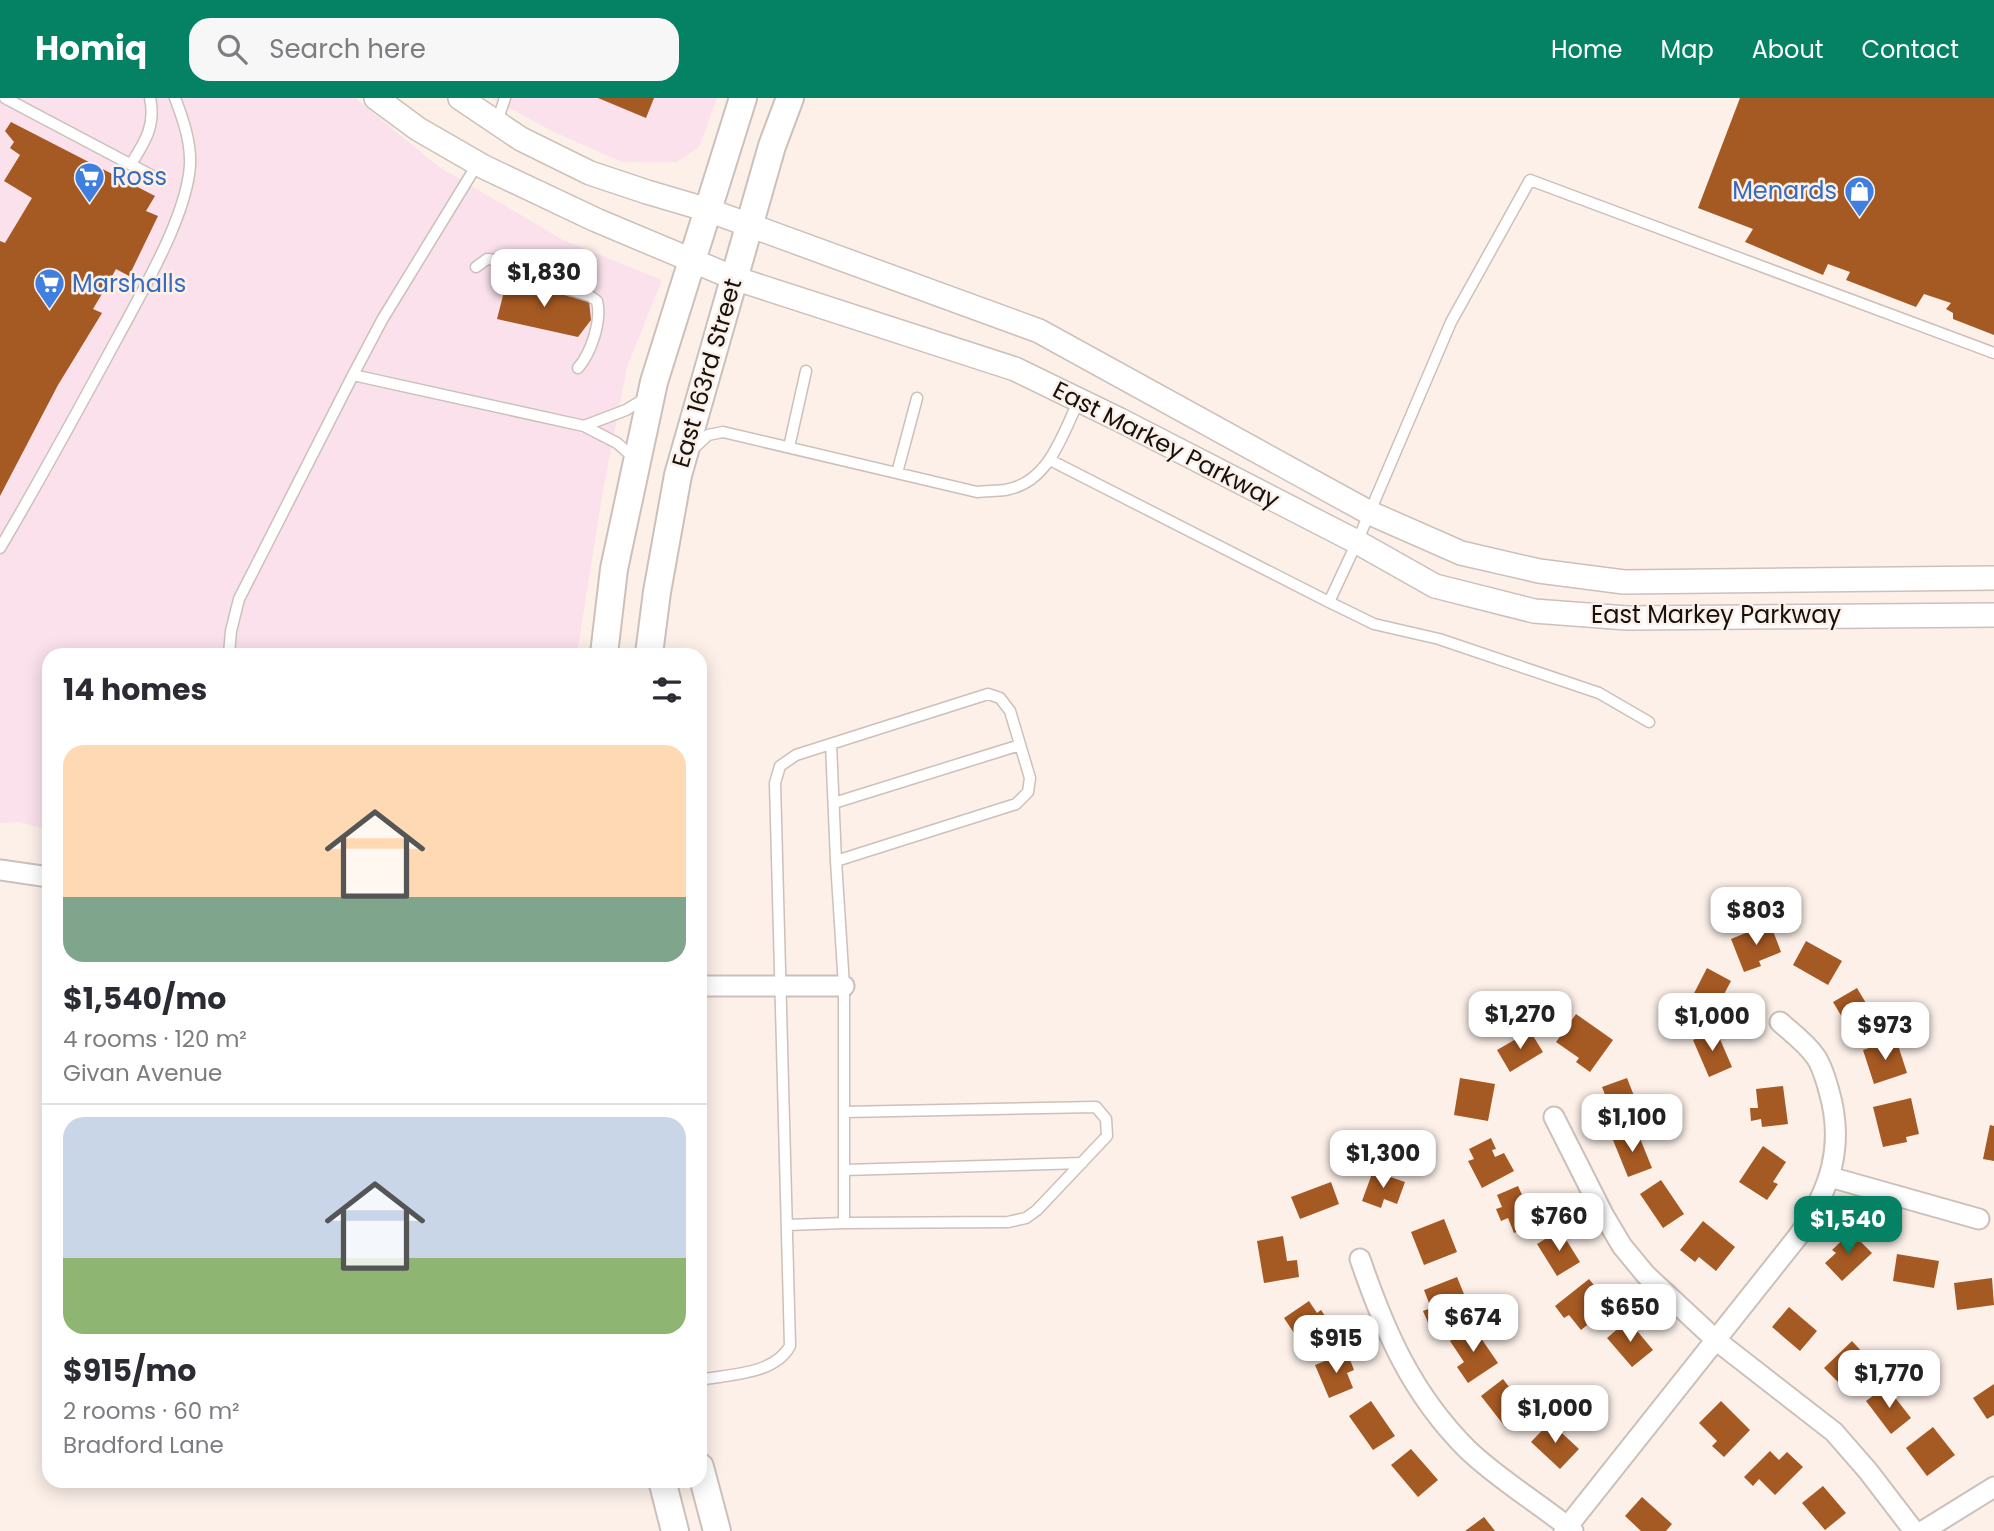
<!DOCTYPE html>
<html lang="en">
<head>
<meta charset="utf-8">
<style>
  body { margin:0; font-family:Poppins,sans-serif; background:#f7f7f7; color:#2b2b33; height:100vh; display:flex; flex-direction:column; font-size:26px; white-space:nowrap }
  * { box-sizing:border-box; margin:0 }
  p { font-size:23px; color:#7c7c81 }
  .icon { flex:none; width:38px; height:38px; fill:none; stroke:currentColor; stroke-width:2; stroke-linecap:round; stroke-linejoin:round }
  .map { position:relative; flex:1; overflow:hidden }
  .sheet { position:absolute; left:42px; top:550px; width:665px; height:840px; display:flex; flex-direction:column; background:#fff; border-radius:21px; box-shadow:0 4px 18px #0003 }
  .sheet>* { flex:none }
  .price { position:absolute; translate:-50% -60px; padding:0 16px; border-radius:14px; background:#fff; color:#222; font-size:23px; line-height:46px; filter:drop-shadow(0 2px 4px #0008) }
  .price::after { content:''; position:absolute; left:50%; top:42px; width:21px; height:16px; margin-left:-10px; background:inherit; clip-path:polygon(0 0,100% 0,50% 100%) }
  .price.selected { background:#048263; color:#fff }
  ul { padding:0; list-style:none }
  li { display:grid; align-content:center; gap:14px; height:371px; padding:0 21px }
  li+li { border-top:2px solid #e1e1e2 }
  li span { display:grid; place-items:center; height:217px; border-radius:21px; color:#555 }
  li>.icon { margin-inline-start:auto }
  span .icon { width:126px; height:126px; fill:#fffc; stroke-width:1 }
  li b { font-size:30px }
  h2 { display:flex; justify-content:space-between; align-items:center; height:84px; padding:0 21px; font-size:30px }
  header { display:flex; align-items:center; gap:42px; box-sizing:border-box; height:98px; padding:0 35px; background:#048263; color:#fff }
  header strong { font-size:33px }
  nav { display:flex; gap:38px; margin-inline-start:auto; font-size:24px }
  .search { width:490px; height:63px; background:#f7f7f7; display:flex; align-items:center; gap:18px; box-sizing:border-box; padding:0 24px; border-radius:21px; color:#7c7c81; font-size:26px }
  .map>svg:first-child { display:block }
  .commercial { fill:#fae1ec }
  .building { fill:#a55923 }
  .lines { fill:none; stroke-linecap:round; stroke-linejoin:round }
  .service-casing { stroke:#ccc0ba; stroke-width:13 }
  .minor-casing { stroke:#ccc0ba; stroke-width:23 }
  .tertiary-casing { stroke:#ccc0ba; stroke-width:26 }
  .secondary-casing { stroke:#ccc0ba; stroke-width:30 }
  .service { stroke:#fff; stroke-width:10 }
  .minor { stroke:#fff; stroke-width:19 }
  .tertiary { stroke:#fff; stroke-width:23 }
  .secondary { stroke:#fff; stroke-width:26 }
  .labels { text-anchor:middle; stroke-width:5; stroke-linejoin:round; paint-order:stroke }
  .shop-label { font-size:24px; fill:#366cbe; stroke:#fcf0e9; text-anchor:start }
  .street-label { font-size:24px; fill:#15110f; stroke:#fcf0e9 }
</style>
</head>
<body>
<header>
<strong>Homiq</strong>
<div class="search"><svg class="icon" aria-label="search" viewBox="0 0 24 24"><circle cx="10" cy="10" r="6"/><path d="M15 15l6 6"/></svg>Search here</div>
<nav><a>Home</a><a>Map</a><a>About</a><a>Contact</a></nav>
</header>
<div class="map">
<svg width="1994" height="1433" viewBox="0 0 1994 1433">
  <rect width="100%" height="100%" fill="#fcf0e9"/>
  <!-- commercial -->
  <path class="commercial" d="M 0,0 L 355,0 L 439,69 L 563,142 L 662,182 L 627,269 L 602,398 L 577,556 L 49,556 L 49,732 L 18,724 L 0,725 Z
    M 491,0 L 717,0 L 699,49 L 677,64 L 622,64 L 554,34 Z"/>
  <!-- building -->
  <path class="building" d="M 598,0 L 654,0 L 646,20 Z
    M 1740,0 L 1994,0 L 1994,237 L 1953,221 L 1953,215 L 1946,211 L 1951,205 L 1924,196 L 1916,209 L 1846,182 L 1850,174 L 1828,166 L 1823,177 L 1745,144 L 1753,131 L 1698,110 Z
    M 11,24 L 155,98 L 146,113 L 158,118 L 129,178 L 116,171 L 106,189 L 93,211 L 102,215 L 58,287 L 0,398 L 0,143 L 5,145 L 32,100 L 4,83 L 20,57 L 10,50 L 14,44 L 5,33 Z
    M 507,182 L 589,203 L 591,222 L 578,239 L 497,221 Z
    M 1770,825 L 1781,854 L 1759,863 L 1761,868 L 1744,874 L 1731,841 Z
    M 1806,843 L 1842,863 L 1828,887 L 1793,867 Z
    M 1707,870 L 1731,883 L 1712,919 L 1688,907 Z
    M 1857,890 L 1876,922 L 1852,936 L 1833,904 Z
    M 1576,916 L 1613,942 L 1590,974 L 1576,964 L 1579,960 L 1556,944 Z
    M 1716,932 L 1732,969 L 1709,979 L 1693,942 Z
    M 1530,933 L 1543,954 L 1510,974 L 1497,952 Z
    M 1896,941 L 1907,975 L 1874,986 L 1863,952 Z
    M 1460,980 L 1495,986 L 1488,1023 L 1454,1017 Z
    M 1627,980 L 1640,1013 L 1615,1022 L 1602,989 Z
    M 1783,988 L 1788,1026 L 1762,1029 L 1761,1021 L 1751,1023 L 1750,1010 L 1758,1010 L 1756,991 Z
    M 1911,1000 L 1919,1036 L 1906,1039 L 1907,1044 L 1883,1049 L 1873,1009 Z
    M 1990,1027 L 1994,1028 L 1994,1063 L 1983,1061 Z
    M 1637,1033 L 1652,1070 L 1628,1079 L 1613,1042 Z
    M 1491,1040 L 1496,1051 L 1492,1052 L 1495,1059 L 1504,1055 L 1514,1073 L 1482,1090 L 1468,1063 L 1474,1061 L 1469,1051 Z
    M 1763,1048 L 1786,1064 L 1773,1084 L 1778,1086 L 1767,1102 L 1739,1084 Z
    M 1373,1073 L 1405,1084 L 1397,1106 L 1384,1101 L 1381,1110 L 1362,1103 Z
    M 1661,1082 L 1684,1116 L 1663,1130 L 1640,1096 Z
    M 1331,1084 L 1339,1106 L 1300,1121 L 1291,1099 Z
    M 1518,1088 L 1523,1099 L 1528,1097 L 1534,1109 L 1545,1105 L 1551,1120 L 1514,1135 L 1508,1120 L 1501,1123 L 1496,1111 L 1502,1109 L 1497,1097 Z
    M 1444,1121 L 1457,1154 L 1424,1167 L 1411,1134 Z
    M 1703,1123 L 1735,1149 L 1716,1173 L 1699,1159 L 1695,1164 L 1680,1152 Z
    M 1560,1132 L 1580,1164 L 1557,1178 L 1537,1146 Z
    M 1851,1134 L 1872,1155 L 1842,1183 L 1825,1165 L 1836,1155 L 1832,1152 Z
    M 1283,1138 L 1287,1163 L 1297,1162 L 1299,1179 L 1264,1185 L 1257,1143 Z
    M 1897,1156 L 1939,1163 L 1934,1190 L 1893,1183 Z
    M 1457,1179 L 1471,1213 L 1430,1229 L 1423,1213 L 1431,1210 L 1424,1192 Z
    M 1992,1180 L 1994,1207 L 1957,1212 L 1954,1185 Z
    M 1589,1181 L 1611,1208 L 1581,1232 L 1569,1217 L 1564,1220 L 1555,1208 Z
    M 1309,1203 L 1317,1215 L 1321,1212 L 1333,1230 L 1304,1250 L 1284,1220 Z
    M 1789,1209 L 1817,1233 L 1800,1253 L 1772,1229 Z
    M 1628,1222 L 1653,1252 L 1632,1269 L 1607,1240 Z
    M 1472,1227 L 1498,1265 L 1468,1285 L 1457,1269 L 1464,1264 L 1450,1243 Z
    M 1852,1243 L 1877,1270 L 1850,1296 L 1824,1270 Z
    M 1347,1254 L 1354,1272 L 1347,1275 L 1353,1290 L 1329,1300 L 1315,1267 Z
    M 1503,1281 L 1528,1314 L 1506,1330 L 1481,1298 Z
    M 1994,1286 L 1994,1317 L 1987,1321 L 1973,1300 Z
    M 1886,1288 L 1911,1320 L 1891,1336 L 1866,1303 Z
    M 1371,1303 L 1395,1338 L 1373,1352 L 1349,1318 Z
    M 1721,1303 L 1750,1332 L 1724,1359 L 1712,1348 L 1717,1343 L 1699,1325 Z
    M 1550,1324 L 1579,1351 L 1560,1371 L 1531,1344 Z
    M 1933,1329 L 1955,1357 L 1927,1378 L 1906,1350 Z
    M 1411,1351 L 1438,1382 L 1418,1399 L 1391,1367 Z
    M 1770,1353 L 1779,1362 L 1787,1354 L 1803,1369 L 1775,1397 L 1759,1381 L 1753,1388 L 1744,1379 Z
    M 1823,1388 L 1846,1415 L 1825,1432 L 1802,1405 Z
    M 1642,1399 L 1672,1426 L 1666,1433 L 1641,1433 L 1625,1418 Z
    M 1484,1419 L 1495,1433 L 1465,1433 Z"/>
  <g class="lines">
    <defs>
      <path id="service" d="M 5,0 L 160,82
        M 497,24 L 505,0
        M 478,65 L 382,222 L 353,277 L 584,328 L 617,345 L 634,360
        M 131,66 C 145,44 156,27 150,0
        M 476,169 L 487,161 L 497,162 L 523,178 L 590,198 L 597,203 C 602,223 591,255 578,270
        M 584,328 L 626,312 L 644,301
        M 789,349 L 806,273
        M 693,351 L 708,337 L 723,334 L 977,394 C 986,393 996,393 1005,392 C 1049,385 1062,337 1079,302
        M 1050,362 L 1329,504 L 1357,444 L 1451,224 L 1530,82 L 1994,255
        M 897,375 L 917,300
        M 0,450 C 42,379 81,307 120,235 C 144,190 187,117 190,67 C 191,44 183,21 175,0
        M 1329,504 L 1374,526 L 1439,541 L 1599,595 L 1649,624
        M 229,556 L 231,533 L 239,501 L 353,277
        M 831,646 L 836,763
        M 834,705 L 1020,647
        M 844,1072 L 1082,1065
        M 844,1125 L 1008,1124 L 1026,1120 L 1037,1112 L 1107,1038 L 1106,1021 L 1096,1009 L 844,1014
        M 700,1282 C 729,1276 774,1277 790,1248 L 775,685 L 780,668 L 796,657 L 988,596 L 1000,600 L 1010,613 L 1030,680 L 1028,694 L 1016,706 L 836,763 L 844,888 L 844,1125 L 787,1127"/>
      <path id="minor" d="M 0,772 L 49,779
        M 700,888 L 844,888
        M 1554,1019 L 1603,1116 L 1622,1148 L 1646,1177 L 1717,1243 L 1834,1334 L 1868,1373 L 1914,1433
        M 1830,1079 L 1979,1121
        M 1360,1161 C 1385,1234 1412,1296 1467,1351 C 1499,1382 1539,1405 1573,1433
        M 1564,1433 L 1799,1137 C 1830,1092 1845,1048 1829,993 C 1826,982 1822,967 1815,958 C 1806,945 1792,935 1780,924
        M 1923,1433 L 1994,1389"/>
      <path id="tertiary" d="M 376,0 L 418,31 L 484,69 L 596,122 L 734,180 L 1015,271 L 1120,322 L 1357,444 L 1435,488 L 1534,513 L 1627,520 L 1994,517
        M 460,0 L 521,41 L 590,75 L 647,94 L 708,112 L 1039,233 L 1370,415 L 1461,455 L 1539,473 L 1624,484 L 1994,480"/>
      <path id="secondary" d="M 604,556 L 614,471 L 654,284 L 743,0
        M 649,556 L 657,494 L 678,377 L 772,48 L 790,0
        M 700,1369 L 717,1433
        M 662,1382 L 675,1433"/>
    </defs>
    <!-- service casing -->
    <use href="#service" class="service-casing"/>
    <!-- minor casing -->
    <use href="#minor" class="minor-casing"/>
    <!-- tertiary casing -->
    <use href="#tertiary" class="tertiary-casing"/>
    <!-- secondary casing -->
    <use href="#secondary" class="secondary-casing"/>
    <!-- service -->
    <use href="#service" class="service"/>
    <!-- minor -->
    <use href="#minor" class="minor"/>
    <!-- tertiary -->
    <use href="#tertiary" class="tertiary"/>
    <!-- secondary -->
    <use href="#secondary" class="secondary"/>
  </g>
  <!-- icons -->
  <defs>
    <symbol id="supermarket-pin" viewBox="-11 -11 22 30"><path d="M0 17L-7.5 6A9.5 9.5 0 1 1 7.5 6Z" fill="#3f7fe0" stroke="#fcf0e9"/><path d="M-6-5.5h2.5l.6 2H6L4.5 2H-2.5L-4.4-4H-6ZM-1.5 3.2a1.3 1.3 0 1 0 .1 0ZM3 3.2a1.3 1.3 0 1 0 .1 0Z" fill="#fff"/></symbol>
    <symbol id="shop-pin" viewBox="-11 -11 22 30"><path d="M0 17L-7.5 6A9.5 9.5 0 1 1 7.5 6Z" fill="#3f7fe0" stroke="#fcf0e9"/><path d="M-5-2.5h2.3a2.7 3.5 0 0 1 5.4 0H5L5.5 6h-11ZM-1.5-2.5h3a1.5 2.3 0 0 0-3 0Z" fill="#fff"/></symbol>
  </defs>
  <g fill-rule="evenodd">
    <use href="#supermarket-pin" x="72" y="62" width="35" height="47"/>
    <use href="#shop-pin" x="1842" y="76" width="35" height="47"/>
    <use href="#supermarket-pin" x="32" y="168" width="35" height="47"/>
  </g>
  <g class="labels">
    <!-- shop labels -->
    <g class="shop-label">
      <text x="112" y="87">Ross</text>
      <text x="1837" y="101" text-anchor="end">Menards</text>
      <text x="72" y="194">Marshalls</text>
    </g>
    <!-- street labels -->
    <g class="street-label">
      <text transform="translate(707 275) rotate(-74)" y="8">East 163rd Street</text>
      <text transform="translate(1166 347) rotate(27)" y="8">East Markey Parkway</text>
      <text x="1716" y="525">East Markey Parkway</text>
    </g>
  </g>
</svg>
<b class="price" style="left:544px;top:211px">$1,830</b>
<b class="price" style="left:1756px;top:849px">$803</b>
<b class="price" style="left:1520px;top:953px">$1,270</b>
<b class="price" style="left:1712px;top:955px">$1,000</b>
<b class="price" style="left:1885px;top:964px">$973</b>
<b class="price" style="left:1632px;top:1056px">$1,100</b>
<b class="price" style="left:1383px;top:1092px">$1,300</b>
<b class="price" style="left:1559px;top:1155px">$760</b>
<b class="price selected" style="left:1848px;top:1158px">$1,540</b>
<b class="price" style="left:1630px;top:1246px">$650</b>
<b class="price" style="left:1473px;top:1256px">$674</b>
<b class="price" style="left:1336px;top:1277px">$915</b>
<b class="price" style="left:1889px;top:1312px">$1,770</b>
<b class="price" style="left:1555px;top:1347px">$1,000</b>
<section class="sheet">
<h2>14 homes<svg class="icon" aria-label="filters" viewBox="0 0 24 24"><path d="M4 7h16M4 17h16"/><circle cx="9" cy="7" r="2"/><circle cx="15" cy="17" r="2"/></svg></h2>
<ul>
<li><span style="background:linear-gradient(#ffd9b3 70%,#7fa58c 0)"><svg class="icon" aria-label="home" viewBox="0 0 24 24"><path d="M3 11l9-7 9 7M6 9v11h12V9"/></svg></span><div><b>$1,540/mo</b><p>4 rooms · 120 m²</p><p>Givan Avenue</p></div></li>
<li><span style="background:linear-gradient(#c9d6e8 65%,#8fb573 0)"><svg class="icon" aria-label="home" viewBox="0 0 24 24"><path d="M3 11l9-7 9 7M6 9v11h12V9"/></svg></span><div><b>$915/mo</b><p>2 rooms · 60 m²</p><p>Bradford Lane</p></div></li>
</ul>
</section>
</div>
</body>
</html>
